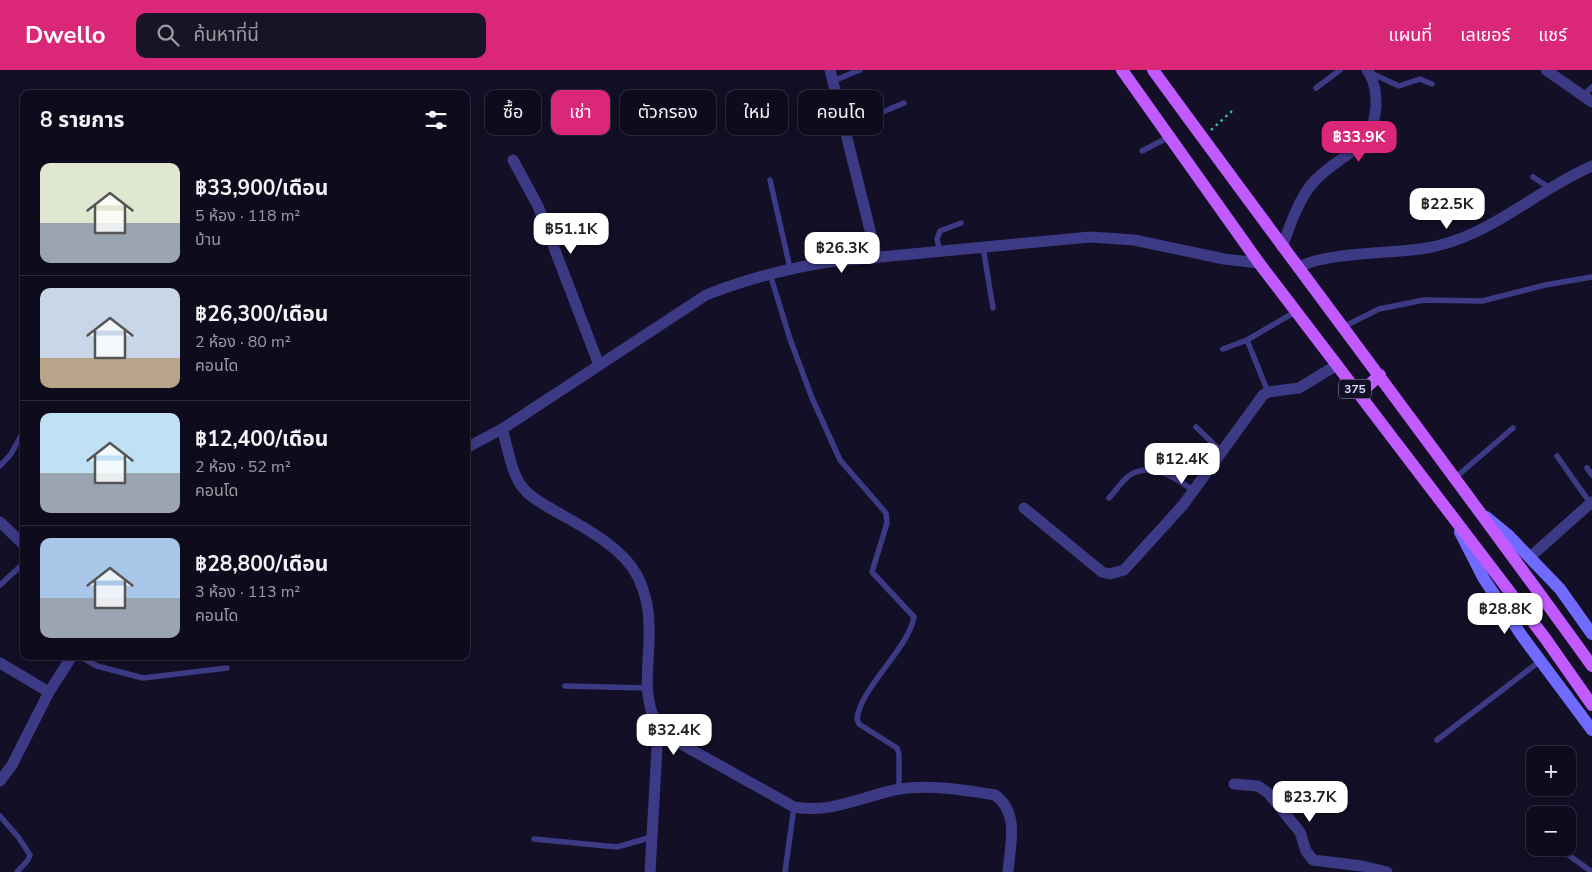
<!DOCTYPE html>
<html lang="th">
<head>
<meta charset="utf-8">
<style>
  body { margin:0; font-family:"Nunito Sans","Noto Sans Thai",sans-serif; background:#171425; color:#f1f3f6; height:100vh; display:flex; flex-direction:column; font-size:19px; white-space:nowrap }
  * { box-sizing:border-box; margin:0 }
  p { font-size:16px; color:#9b9ba3 }
  .icon { flex:none; width:28px; height:28px; fill:none; stroke:currentColor; stroke-width:2; stroke-linecap:round; stroke-linejoin:round }
  .map { position:relative; flex:1; overflow:hidden }
  .details { position:absolute; left:20px; top:20px; width:450px; height:570px; display:flex; flex-direction:column; background:#0e0b1c; border-radius:10px; box-shadow:0 2px 8px #0003,0 0 0 1px #2e2b3b }
  .details>* { flex:none }
  .hud { position:absolute; left:485px; top:20px; width:475px; height:45px; display:flex; gap:10px }
  .buttons { position:absolute; left:1526px; top:676px; display:grid; gap:10px }
  .buttons a { display:grid; place-items:center; width:50px; height:50px; border-radius:10px; background:#0e0b1c; box-shadow:0 2px 8px #0003,0 0 0 1px #2e2b3b; font-size:25px }
  .price { position:absolute; translate:-50% -42px; padding:0 11px; border-radius:10px; background:#fff; color:#222; font-size:16px; line-height:32px; filter:drop-shadow(0 1px 2px #0008) }
  .price::after { content:''; position:absolute; left:50%; top:30px; width:15px; height:11px; margin-left:-8px; background:inherit; clip-path:polygon(0 0,100% 0,50% 100%) }
  .price.active { background:#db2777; color:#fff }
  ul { padding:0; list-style:none }
  li { display:flex; align-items:center; gap:15px; height:125px; padding:0 20px }
  li+li { border-top:1px solid #2e2b3b }
  li span { display:grid; place-items:center; flex:none; width:140px; height:100px; border-radius:10px; color:#555 }
  li>.icon { margin-inline-start:auto }
  span .icon { width:60px; height:60px; fill:#fffc; stroke-width:1 }
  li b { font-size:21px }
  h2 { display:flex; justify-content:space-between; align-items:center; height:60px; padding:0 20px; font-size:21px }
  .pill { padding:0 18px; border-radius:10px; background:#0e0b1c; box-shadow:0 2px 8px #0003,0 0 0 1px #2e2b3b; font-size:18px; line-height:45px }
  .pill.active { background:#db2777; color:#fff }
  header { display:flex; align-items:center; gap:30px; box-sizing:border-box; height:70px; padding:0 25px; background:#db2777; color:#fff }
  header strong { font-size:24px }
  nav { display:flex; gap:28px; margin-inline-start:auto; font-size:18px }
  .search { width:350px; height:45px; background:#171425; display:flex; align-items:center; gap:12px; box-sizing:border-box; padding:0 18px; border-radius:10px; color:#9b9ba3; font-size:19px }
  .map>svg:first-child { display:block }
  .lines { fill:none; stroke-linecap:round; stroke-linejoin:round }
  .path { stroke:#2fb8b0; stroke-width:2.5; stroke-dasharray:2.5 4; stroke-linecap:butt }
  .service { stroke:#3d3a85; stroke-width:5.5 }
  .minor { stroke:#3d3a85; stroke-width:11 }
  .secondary { stroke:#6f6bff; stroke-width:12 }
  .primary { stroke:#c25bff; stroke-width:12 }
  .labels { text-anchor:middle; stroke-width:5; stroke-linejoin:round; paint-order:stroke }
  .shield { fill:#130f26; stroke:#9e99be; stroke-width:1 }
  .shield-label { font-size:12px; font-weight:bold; fill:#d9d4ff }
</style>
</head>
<body>
<header>
<strong>Dwello</strong>
<div class="search"><svg class="icon" aria-label="search" viewBox="0 0 24 24"><circle cx="10" cy="10" r="6"/><path d="M15 15l6 6"/></svg>ค้นหาที่นี่</div>
<nav><a>แผนที่</a><a>เลเยอร์</a><a>แชร์</a></nav>
</header>
<div class="map">
<svg width="1592" height="802" viewBox="0 0 1592 802">
  <rect width="100%" height="100%" fill="#130f26"/>
  <g class="lines">
    <!-- path -->
    <path class="path" d="M 1211,60 L 1232,41"/>
    <!-- service -->
    <path class="service" d="M 1371,3 L 1399,16 L 1420,9 L 1432,14
      M 833,11 L 860,0
      M 1316,18 L 1340,0
      M 1583,26 L 1592,17
      M 845,58 L 904,33
      M 1142,81 L 1169,67
      M 1533,107 L 1550,118
      M 770,110 L 790,198
      M 983,177 L 993,238
      M 940,181 L 937,169 L 940,161 L 961,153
      M 770,204 L 790,269 L 812,328 L 840,390 L 886,443 L 887,453 L 872,502 L 914,547 C 909,578 860,618 857,649 L 859,654 L 897,678 L 899,684 L 899,719
      M 1343,257 L 1379,239 L 1424,230 L 1482,231 L 1545,215 L 1592,207
      M 1247,270 L 1295,242
      M 1223,279 L 1247,270 L 1268,322
      M 1196,357 L 1222,382
      M 1557,386 L 1590,433
      M 0,396 L 11,384 L 24,360
      M 1587,398 L 1592,405
      M 1456,407 L 1513,358
      M 1109,428 C 1116,421 1122,410 1130,405 C 1153,391 1177,409 1194,421
      M 0,515 L 24,493
      M 79,586 L 97,596 L 143,608 L 227,598
      M 565,616 L 646,618
      M 1437,670 L 1540,591
      M 0,746 L 19,768 L 30,785 L 28,790 L 17,802
      M 534,769 L 617,777 L 652,767
      M 1534,772 L 1535,772
      M 1552,778 L 1567,784 L 1592,802
      M 785,802 L 794,737"/>
    <!-- minor -->
    <path class="minor" d="M 830,0 L 877,188
      M 1546,0 L 1592,32
      M 513,90 L 538,136 L 599,295
      M 1282,177 C 1290,156 1297,133 1311,115 C 1335,85 1374,82 1376,36 C 1376,23 1375,11 1367,0
      M 1298,198 C 1320,183 1391,183 1421,179 C 1489,169 1532,122 1592,96
      M 502,359 C 508,377 511,405 524,419 C 532,429 545,435 555,441 C 583,457 623,477 638,507 C 645,522 649,539 649,555 C 651,592 637,634 665,665 L 794,737 C 832,744 863,726 899,719 C 929,714 965,720 995,725 C 1020,743 1010,775 1008,802
      M 466,378 L 502,359 L 706,225 C 746,209 785,199 828,192 L 1090,167 L 1134,170 L 1224,189 L 1259,193
      M 1024,438 L 1102,502 L 1110,504 L 1124,500 L 1183,435 L 1263,325 L 1268,322 L 1299,318 L 1337,295
      M 0,452 L 24,475
      M 1530,487 L 1592,432
      M 0,593 L 49,622
      M 0,711 L 12,695 L 49,622 L 72,586
      M 1234,714 L 1258,716 L 1268,723 L 1300,762 L 1306,781 L 1313,790 L 1362,796 L 1387,802
      M 650,802 L 657,678 L 656,655"/>
    <!-- secondary -->
    <path class="secondary" d="M 1486,447 L 1509,466 L 1560,519 L 1592,564
      M 1460,462 L 1484,509 L 1522,566 L 1592,660"/>
    <!-- primary -->
    <path class="primary" d="M 1122,0 L 1259,193 L 1545,568 L 1592,635
      M 1153,0 C 1298,199 1448,396 1592,596
      M 1359,324 L 1380,305"/>
  </g>
  <g class="labels">
    <!-- shield labels -->
    <rect class="shield" x="1339" y="309.5" width="32" height="19" rx="4"/>
    <g class="shield-label">
      <text x="1355" y="323">375</text>
    </g>
  </g>
</svg>
<div class="buttons">
<a>+</a>
<a>−</a>
</div>
<b class="price active" style="left:1359px;top:93px">฿33.9K</b>
<b class="price" style="left:1447px;top:160px">฿22.5K</b>
<b class="price" style="left:571px;top:185px">฿51.1K</b>
<b class="price" style="left:842px;top:204px">฿26.3K</b>
<b class="price" style="left:1182px;top:415px">฿12.4K</b>
<b class="price" style="left:1505px;top:565px">฿28.8K</b>
<b class="price" style="left:674px;top:686px">฿32.4K</b>
<b class="price" style="left:1310px;top:753px">฿23.7K</b>
<div class="hud">
<a class="pill">ซื้อ</a>
<a class="pill active">เช่า</a>
<a class="pill">ตัวกรอง</a>
<a class="pill">ใหม่</a>
<a class="pill">คอนโด</a>
</div>
<section class="details">
<h2>8 รายการ<svg class="icon" aria-label="filters" viewBox="0 0 24 24"><path d="M4 7h16M4 17h16"/><circle cx="9" cy="7" r="2"/><circle cx="15" cy="17" r="2"/></svg></h2>
<ul>
<li><span style="background:linear-gradient(#dfe7d0 60%,#9aa5b1 0)"><svg class="icon" aria-label="home" viewBox="0 0 24 24"><path d="M3 11l9-7 9 7M6 9v11h12V9"/></svg></span><div><b>฿33,900/เดือน</b><p>5 ห้อง · 118 m²</p><p>บ้าน</p></div></li>
<li><span style="background:linear-gradient(#c9d6e8 70%,#b9a48a 0)"><svg class="icon" aria-label="home" viewBox="0 0 24 24"><path d="M3 11l9-7 9 7M6 9v11h12V9"/></svg></span><div><b>฿26,300/เดือน</b><p>2 ห้อง · 80 m²</p><p>คอนโด</p></div></li>
<li><span style="background:linear-gradient(#bfe0f5 60%,#9aa5b1 0)"><svg class="icon" aria-label="home" viewBox="0 0 24 24"><path d="M3 11l9-7 9 7M6 9v11h12V9"/></svg></span><div><b>฿12,400/เดือน</b><p>2 ห้อง · 52 m²</p><p>คอนโด</p></div></li>
<li><span style="background:linear-gradient(#a9c7e8 60%,#9aa5b1 0)"><svg class="icon" aria-label="home" viewBox="0 0 24 24"><path d="M3 11l9-7 9 7M6 9v11h12V9"/></svg></span><div><b>฿28,800/เดือน</b><p>3 ห้อง · 113 m²</p><p>คอนโด</p></div></li>
</ul>
</section>
</div>
</body>
</html>
